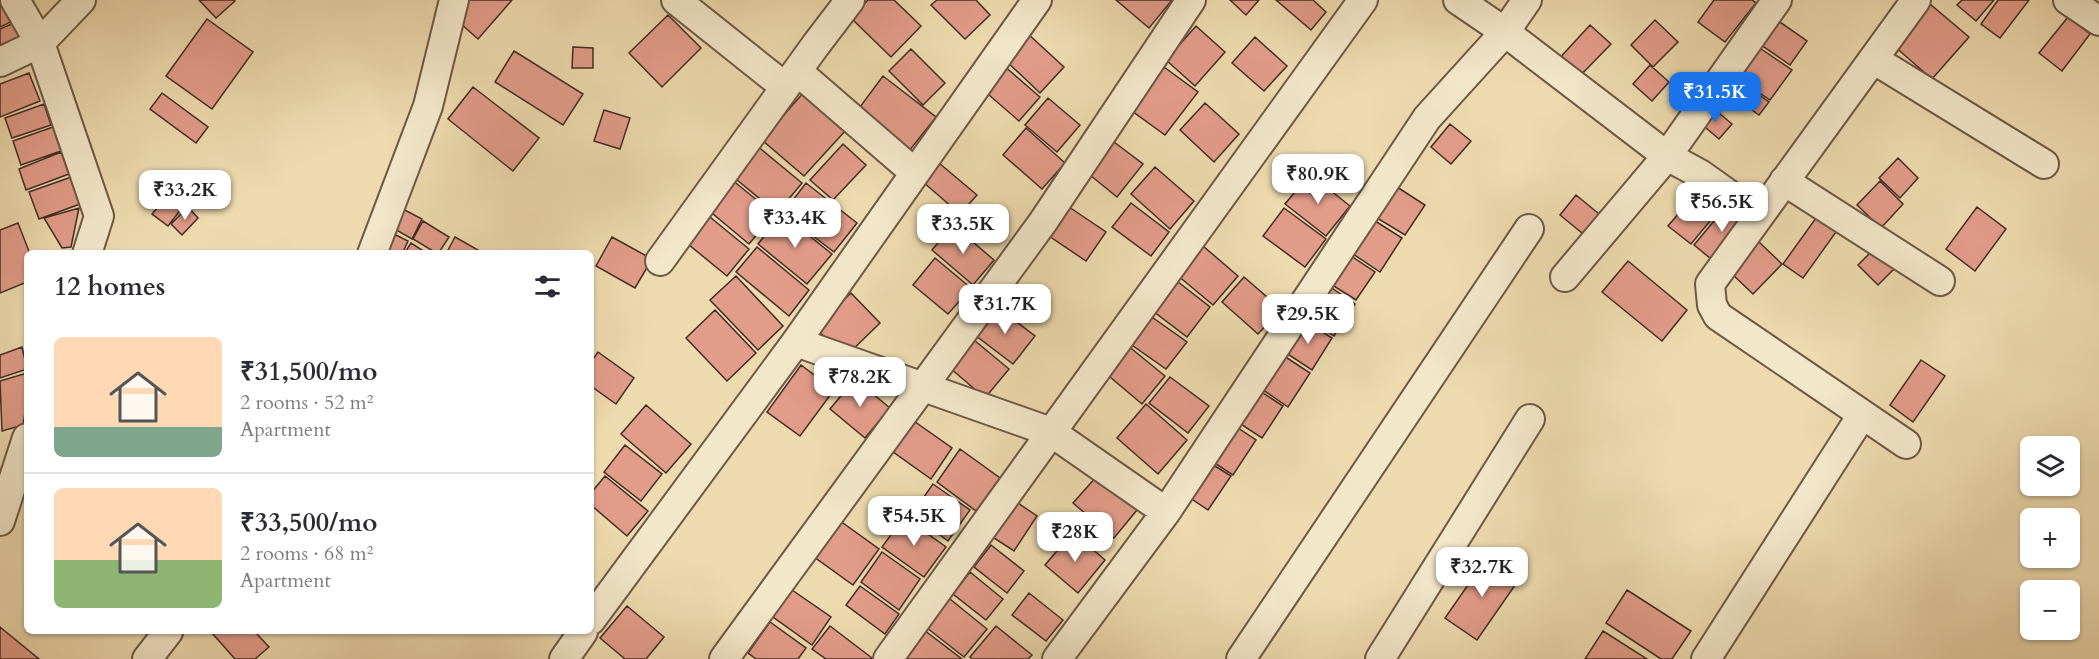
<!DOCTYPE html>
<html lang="en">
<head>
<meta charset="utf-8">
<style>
  body { margin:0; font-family:Cardo,serif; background:#f7f7f7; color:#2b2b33; height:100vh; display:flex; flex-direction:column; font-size:22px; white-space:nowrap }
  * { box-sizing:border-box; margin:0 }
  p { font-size:20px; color:#7c7c81 }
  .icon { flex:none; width:33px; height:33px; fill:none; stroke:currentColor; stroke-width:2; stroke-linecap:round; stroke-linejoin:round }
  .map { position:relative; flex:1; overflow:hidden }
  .drawer { position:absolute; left:24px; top:250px; width:570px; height:384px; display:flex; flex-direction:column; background:#fff; border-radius:9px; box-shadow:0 2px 4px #0004 }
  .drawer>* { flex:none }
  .controls { position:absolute; left:2020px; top:436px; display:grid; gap:12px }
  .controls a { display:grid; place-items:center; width:60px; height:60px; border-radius:9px; background:#fff; box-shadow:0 2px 4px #0004; font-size:30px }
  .price { position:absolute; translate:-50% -51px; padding:0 14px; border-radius:12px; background:#fff; color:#222; font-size:20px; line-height:39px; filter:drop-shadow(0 2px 3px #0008) }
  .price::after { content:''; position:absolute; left:50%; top:36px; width:18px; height:14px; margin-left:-9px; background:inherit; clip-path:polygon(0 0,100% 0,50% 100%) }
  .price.on { background:#1a73e8; color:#fff }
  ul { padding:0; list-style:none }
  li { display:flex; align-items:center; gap:18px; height:150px; padding:0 30px }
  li+li { border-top:2px solid #e1e1e2 }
  li span { display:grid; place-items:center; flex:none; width:168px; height:120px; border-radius:9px; color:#555 }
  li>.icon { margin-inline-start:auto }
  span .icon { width:72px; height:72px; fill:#fffc; stroke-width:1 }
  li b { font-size:26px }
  h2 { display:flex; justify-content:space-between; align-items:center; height:72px; padding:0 30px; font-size:26px }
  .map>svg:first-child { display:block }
  .building { fill:#e29c8a; stroke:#412c23; stroke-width:1.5 }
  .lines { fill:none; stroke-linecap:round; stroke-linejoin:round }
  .minor-casing { stroke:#6c5846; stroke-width:32 }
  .minor { stroke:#f3e7ca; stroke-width:28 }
</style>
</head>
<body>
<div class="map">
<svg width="2099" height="659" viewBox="0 0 2099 659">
  <rect width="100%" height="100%" fill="#eddaae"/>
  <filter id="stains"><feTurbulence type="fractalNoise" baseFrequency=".00333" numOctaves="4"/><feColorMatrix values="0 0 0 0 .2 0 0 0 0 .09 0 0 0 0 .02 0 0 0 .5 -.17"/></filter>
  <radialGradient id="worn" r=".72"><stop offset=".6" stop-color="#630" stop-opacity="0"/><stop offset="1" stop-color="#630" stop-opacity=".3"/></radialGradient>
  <!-- building -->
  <path class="building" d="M 0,0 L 9,0 L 17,19 L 0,27 Z
    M 199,0 L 234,0 L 235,1 L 216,18 Z
    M 466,0 L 512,0 L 478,39 L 452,16 Z
    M 868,0 L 894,0 L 921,26 L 891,57 L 851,18 Z
    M 937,0 L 976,0 L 990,15 L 965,39 L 931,5 Z
    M 1116,0 L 1172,0 L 1149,28 Z
    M 1230,0 L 1259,0 L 1246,15 Z
    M 1276,0 L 1313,0 L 1326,12 L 1311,30 Z
    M 1714,0 L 1752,0 L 1756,3 L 1725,42 L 1698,22 Z
    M 1962,0 L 1994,0 L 1976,21 L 1957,5 Z
    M 1998,0 L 2029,0 L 2000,38 L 1981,24 Z
    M 1930,4 L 1969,37 L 1932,79 L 1894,46 Z
    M 668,15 L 701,48 L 662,87 L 629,53 Z
    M 2068,17 L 2090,34 L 2062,71 L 2039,53 Z
    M 1774,18 L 1807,41 L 1790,65 L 1757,42 Z
    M 207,19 L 253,52 L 212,109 L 166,76 Z
    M 1655,20 L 1678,42 L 1653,67 L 1631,45 Z
    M 16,22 L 26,45 L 0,56 L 0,29 Z
    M 1590,25 L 1611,44 L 1576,80 L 1556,62 Z
    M 1196,26 L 1225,52 L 1195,86 L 1166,60 Z
    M 1027,33 L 1064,67 L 1040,93 L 1004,59 Z
    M 1255,37 L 1287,66 L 1264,91 L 1232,63 Z
    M 1754,44 L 1792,70 L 1770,100 L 1732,74 Z
    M 573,47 L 593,48 L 593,68 L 572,68 Z
    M 911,49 L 945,83 L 923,105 L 889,71 Z
    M 514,51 L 583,94 L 563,125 L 495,82 Z
    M 1002,64 L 1040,97 L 1019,121 L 981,88 Z
    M 1650,65 L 1669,82 L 1652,101 L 1633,84 Z
    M 1164,67 L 1198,92 L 1165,135 L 1132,111 Z
    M 29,73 L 40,101 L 0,117 L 0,84 Z
    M 1731,75 L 1769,102 L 1759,115 L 1721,88 Z
    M 883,76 L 936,117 L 909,151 L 857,111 Z
    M 473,87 L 539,138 L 513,171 L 448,119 Z
    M 804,92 L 846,130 L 804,176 L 762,140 Z
    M 162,93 L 208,127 L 196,143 L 150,109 Z
    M 1048,98 L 1080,125 L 1057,152 L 1025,125 Z
    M 1205,103 L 1239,134 L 1214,162 L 1180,130 Z
    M 44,104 L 51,125 L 12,138 L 5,118 Z
    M 1712,107 L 1732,124 L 1719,139 L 1699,122 Z
    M 604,110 L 630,118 L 620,149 L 594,141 Z
    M 1450,124 L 1471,141 L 1451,164 L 1431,147 Z
    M 53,127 L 61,151 L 21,165 L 13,141 Z
    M 1026,128 L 1065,163 L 1042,189 L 1003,155 Z
    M 1110,139 L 1143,164 L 1117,197 L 1085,171 Z
    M 843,144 L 866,165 L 833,200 L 810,180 Z
    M 756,145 L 802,183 L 777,213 L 731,175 Z
    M 61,152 L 69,174 L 26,190 L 19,169 Z
    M 1898,158 L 1918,178 L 1900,198 L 1879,178 Z
    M 939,163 L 977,195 L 960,214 L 923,182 Z
    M 1155,167 L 1194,201 L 1170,229 L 1131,194 Z
    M 1310,174 L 1350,206 L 1326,236 L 1285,204 Z
    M 74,176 L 83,203 L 39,219 L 29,192 Z
    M 731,179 L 774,214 L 749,244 L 707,209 Z
    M 1880,181 L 1903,204 L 1881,228 L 1857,205 Z
    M 806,183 L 857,223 L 834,252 L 783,213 Z
    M 1703,185 L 1725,203 L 1691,244 L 1668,226 Z
    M 1397,187 L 1425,205 L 1405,235 L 1377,218 Z
    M 171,191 L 186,203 L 168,226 L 152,214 Z
    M 1576,195 L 1604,218 L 1588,238 L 1560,215 Z
    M 1131,203 L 1169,232 L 1151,256 L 1112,227 Z
    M 1729,203 L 1751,221 L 1716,263 L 1694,245 Z
    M 188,207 L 198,218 L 182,235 L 171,224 Z
    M 1069,207 L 1106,232 L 1086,261 L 1049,236 Z
    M 1977,207 L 2006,229 L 1975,271 L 1946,249 Z
    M 79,208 L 71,247 L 62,248 L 44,218 Z
    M 401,208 L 422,219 L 412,239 L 391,227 Z
    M 1284,208 L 1326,239 L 1305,267 L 1263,236 Z
    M 705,213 L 749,249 L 727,276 L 683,240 Z
    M 782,214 L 832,254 L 807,284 L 758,244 Z
    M 1816,218 L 1836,232 L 1803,278 L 1783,264 Z
    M 1372,219 L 1402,238 L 1380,272 L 1350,252 Z
    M 423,221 L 449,237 L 438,254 L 413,239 Z
    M 18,223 L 30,254 L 27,254 L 27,282 L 0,293 L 0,230 Z
    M 953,225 L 994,260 L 973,285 L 932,250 Z
    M 390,232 L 408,241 L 402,254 L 379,254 Z
    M 455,237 L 485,254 L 446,254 Z
    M 612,237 L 652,259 L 635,288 L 596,266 Z
    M 1196,240 L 1238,276 L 1213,305 L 1171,270 Z
    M 1759,242 L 1782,264 L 1753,294 L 1730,272 Z
    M 411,243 L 428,254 L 404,254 Z
    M 757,247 L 809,290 L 789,316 L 736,272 Z
    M 1875,248 L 1895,268 L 1878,285 L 1858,265 Z
    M 1348,254 L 1375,272 L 1356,300 L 1329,283 Z
    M 935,258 L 971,288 L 948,314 L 913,285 Z
    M 1628,261 L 1687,310 L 1662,341 L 1602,292 Z
    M 736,276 L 783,326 L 758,350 L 710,300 Z
    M 1244,277 L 1281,309 L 1258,334 L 1222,302 Z
    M 1173,278 L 1210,307 L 1187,337 L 1149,308 Z
    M 1326,284 L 1355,304 L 1334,336 L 1304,316 Z
    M 851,293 L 880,323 L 844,358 L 815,327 Z
    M 997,307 L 1035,336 L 1013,364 L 975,335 Z
    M 715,310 L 756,353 L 727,381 L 686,338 Z
    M 1149,315 L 1187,342 L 1166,369 L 1129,343 Z
    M 1304,320 L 1332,338 L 1312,370 L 1283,351 Z
    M 974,340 L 1009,369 L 985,398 L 950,368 Z
    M 1127,345 L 1165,376 L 1142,404 L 1104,372 Z
    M 22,347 L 27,369 L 0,378 L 0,355 Z
    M 598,352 L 634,378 L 616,404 L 591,386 L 591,362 Z
    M 1281,354 L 1310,373 L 1288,407 L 1259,387 Z
    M 1921,360 L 1945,376 L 1913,422 L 1890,405 Z
    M 801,365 L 834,390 L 800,436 L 767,412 Z
    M 27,373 L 27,401 L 23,425 L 2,431 L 0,381 Z
    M 1170,377 L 1209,406 L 1188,433 L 1149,403 Z
    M 855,379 L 890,408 L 865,438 L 830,409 Z
    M 1254,387 L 1283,406 L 1262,438 L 1233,419 Z
    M 1146,404 L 1187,440 L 1158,474 L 1117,438 Z
    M 646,405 L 691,444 L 666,473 L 621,434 Z
    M 911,419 L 952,448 L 931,479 L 889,449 Z
    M 1229,422 L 1256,440 L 1233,475 L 1205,457 Z
    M 625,445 L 662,474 L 641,501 L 604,472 Z
    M 960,449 L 1000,478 L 976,511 L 937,482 Z
    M 1202,458 L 1231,476 L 1208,510 L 1180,491 Z
    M 605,476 L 648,511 L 627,536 L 591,505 L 591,493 Z
    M 1097,476 L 1137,510 L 1114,538 L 1073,503 Z
    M 933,484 L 970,510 L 948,541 L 912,514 Z
    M 1015,501 L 1037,516 L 1014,551 L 991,536 Z
    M 904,517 L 946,547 L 924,577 L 882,547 Z
    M 836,518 L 879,549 L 853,585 L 810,554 Z
    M 1073,532 L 1105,560 L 1078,593 L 1045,565 Z
    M 991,545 L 1024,571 L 1007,593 L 974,567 Z
    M 882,552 L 920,579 L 899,610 L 861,582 Z
    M 1488,556 L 1520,578 L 1477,640 L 1445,618 Z
    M 970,572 L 1003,599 L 986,620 L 953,594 Z
    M 860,586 L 899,614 L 885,634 L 846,605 Z
    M 792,590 L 831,617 L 812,645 L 773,617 Z
    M 1627,590 L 1691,631 L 1672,659 L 1661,659 L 1606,623 Z
    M 1029,593 L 1063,620 L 1046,641 L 1012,615 Z
    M 945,595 L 987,629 L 964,657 L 922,624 Z
    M 627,606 L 664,637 L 646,659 L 625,659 L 600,638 Z
    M 770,622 L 806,648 L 798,659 L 756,659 L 748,653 Z
    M 830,626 L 872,658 L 871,659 L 826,659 L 812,649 Z
    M 996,626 L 1032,655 L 1028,659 L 972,659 L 970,657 Z
    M 0,627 L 39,659 L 0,659 Z
    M 920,627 L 962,659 L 899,659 Z
    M 1603,631 L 1647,659 L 1585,659 Z
    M 213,632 L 255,632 L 269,647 L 255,659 L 235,659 L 212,633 Z"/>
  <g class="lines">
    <defs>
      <path id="minor" d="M 15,0 L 40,43 L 99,216 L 87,254
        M 676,0 L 785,87
        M 1458,0 L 1505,32 L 1667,156 L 1700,174 L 1759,216
        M 2068,0 L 2099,21
        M 1873,59 L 2044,164
        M 0,62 L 40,43 L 81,0
        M 797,71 L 915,173
        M 1784,181 L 1940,281
        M 372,254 L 428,106 L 454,0
        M 660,261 L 815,46 L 850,0
        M 1565,277 L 1667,156 L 1777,0
        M 796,342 L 1051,432 L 1166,512
        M 1906,444 L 1718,316 L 1712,305 L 1710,284 L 1916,0
        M 0,521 L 27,438
        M 591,620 L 796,342 L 1037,0
        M 147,659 L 168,632
        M 564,659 L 583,632
        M 724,659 L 1043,222 L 1191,0
        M 888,659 L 1363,0
        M 1057,659 L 1166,512 L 1427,118 L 1505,32 L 1527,0
        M 1241,659 L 1529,229
        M 1380,659 L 1530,419
        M 1706,659 L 1862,415"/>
    </defs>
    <!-- minor casing -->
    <use href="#minor" class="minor-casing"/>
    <!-- minor -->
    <use href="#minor" class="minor"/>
  </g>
  <rect width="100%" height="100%" filter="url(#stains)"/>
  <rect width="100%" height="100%" fill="url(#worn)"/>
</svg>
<div class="controls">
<a><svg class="icon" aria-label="layers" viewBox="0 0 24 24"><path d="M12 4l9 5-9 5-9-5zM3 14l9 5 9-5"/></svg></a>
<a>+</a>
<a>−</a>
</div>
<b class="price on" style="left:1715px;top:123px">₹31.5K</b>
<b class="price" style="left:1318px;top:205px">₹80.9K</b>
<b class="price" style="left:185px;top:221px">₹33.2K</b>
<b class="price" style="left:1722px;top:233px">₹56.5K</b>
<b class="price" style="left:795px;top:249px">₹33.4K</b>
<b class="price" style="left:963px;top:255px">₹33.5K</b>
<b class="price" style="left:1005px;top:335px">₹31.7K</b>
<b class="price" style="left:1308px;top:345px">₹29.5K</b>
<b class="price" style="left:860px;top:408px">₹78.2K</b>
<b class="price" style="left:914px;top:547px">₹54.5K</b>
<b class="price" style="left:1075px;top:563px">₹28K</b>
<b class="price" style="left:1482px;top:598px">₹32.7K</b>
<section class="drawer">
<h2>12 homes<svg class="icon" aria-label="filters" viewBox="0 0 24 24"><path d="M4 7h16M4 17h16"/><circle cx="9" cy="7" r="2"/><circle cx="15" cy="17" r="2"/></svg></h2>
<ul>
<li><span style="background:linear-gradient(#ffd9b3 75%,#7fa58c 0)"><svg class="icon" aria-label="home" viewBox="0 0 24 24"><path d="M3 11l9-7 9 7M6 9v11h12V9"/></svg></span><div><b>₹31,500/mo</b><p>2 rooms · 52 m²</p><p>Apartment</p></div></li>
<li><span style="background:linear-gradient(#ffd9b3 60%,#8fb573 0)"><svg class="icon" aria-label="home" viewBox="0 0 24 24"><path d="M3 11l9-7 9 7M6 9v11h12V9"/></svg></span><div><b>₹33,500/mo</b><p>2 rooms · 68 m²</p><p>Apartment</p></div></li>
</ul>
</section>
</div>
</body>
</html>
